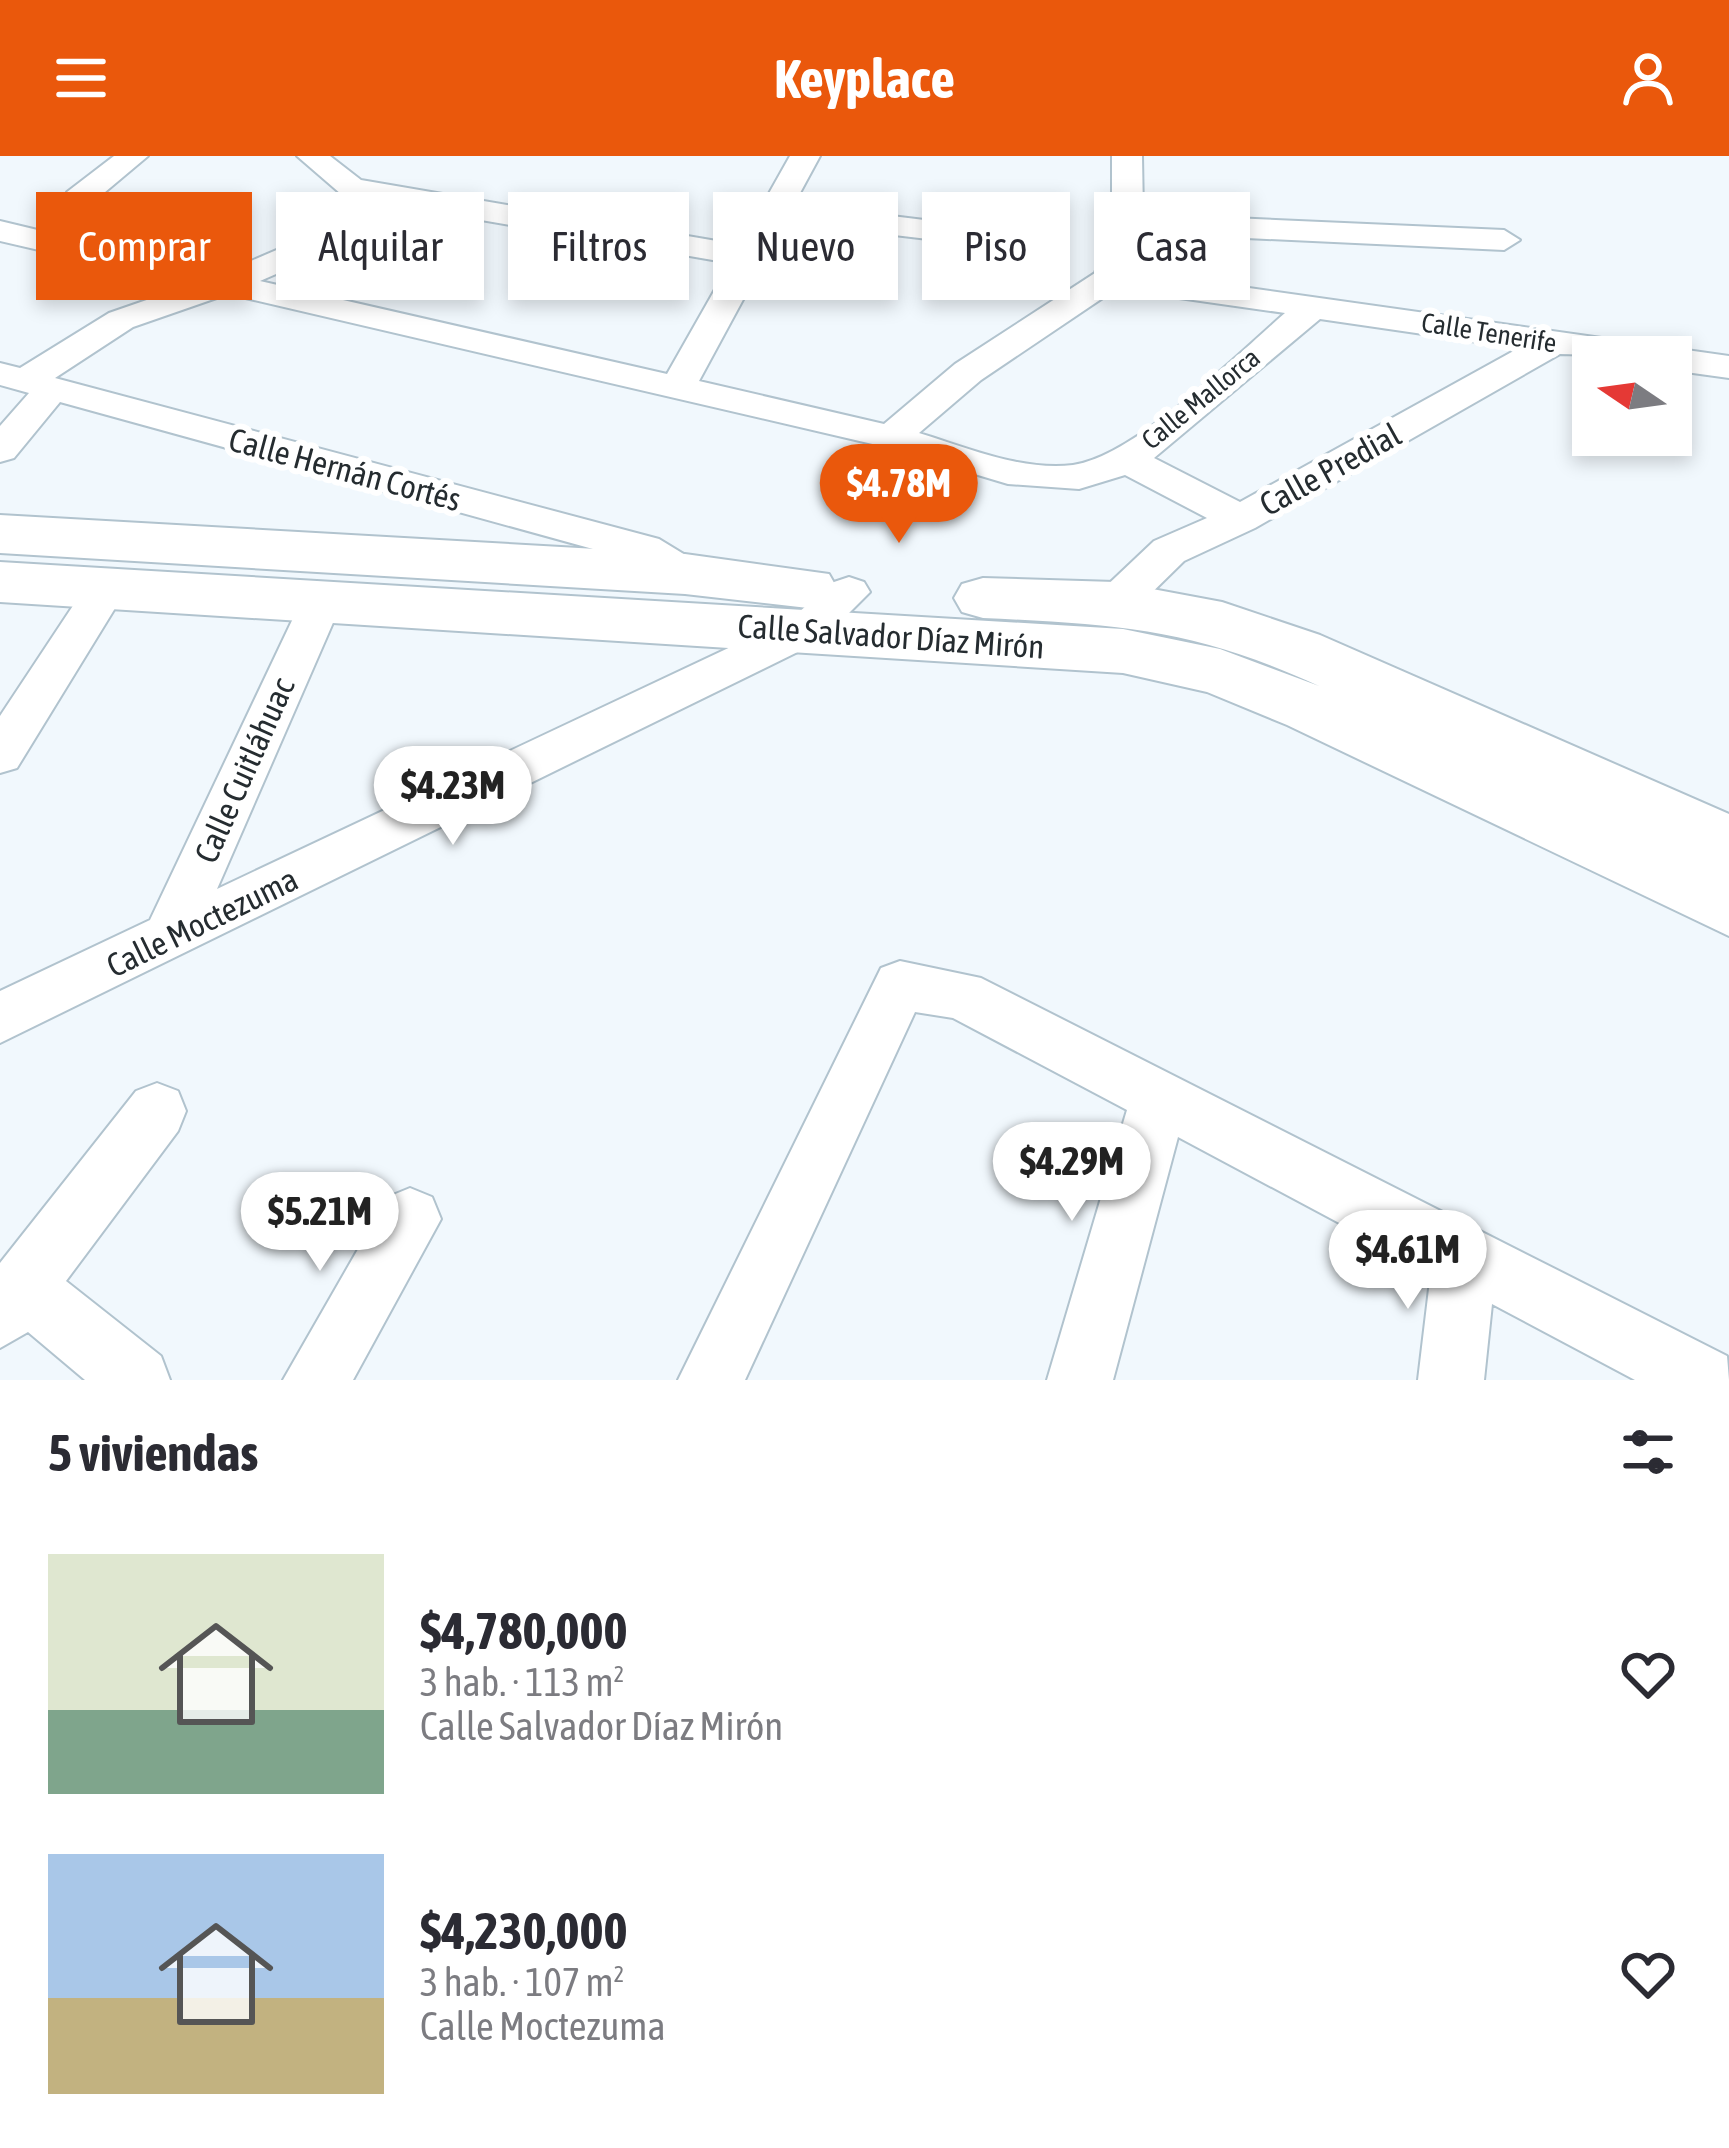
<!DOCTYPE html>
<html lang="es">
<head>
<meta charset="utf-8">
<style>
  body { margin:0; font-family:"Asap Condensed",sans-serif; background:#f2f2f3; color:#2b2b33; height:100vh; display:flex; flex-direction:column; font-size:45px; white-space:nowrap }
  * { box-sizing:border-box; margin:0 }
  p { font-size:39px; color:#7c7c81 }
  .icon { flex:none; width:66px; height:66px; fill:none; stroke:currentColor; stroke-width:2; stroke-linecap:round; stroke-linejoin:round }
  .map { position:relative; height:1224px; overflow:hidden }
  .side { display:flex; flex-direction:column; background:#fff; flex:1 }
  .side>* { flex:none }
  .banner { position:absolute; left:36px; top:36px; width:1659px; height:108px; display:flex; gap:24px }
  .needle { width:78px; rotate:283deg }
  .buttons { position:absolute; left:1572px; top:180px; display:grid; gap:24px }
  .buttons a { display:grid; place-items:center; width:120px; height:120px; border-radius:0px; background:#fff; box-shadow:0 6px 18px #0003; font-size:60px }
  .price { position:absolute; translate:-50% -102px; padding:0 27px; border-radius:42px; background:#fff; color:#222; font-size:39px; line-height:78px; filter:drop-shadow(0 3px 6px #0008) }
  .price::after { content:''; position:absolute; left:50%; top:72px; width:36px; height:27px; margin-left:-18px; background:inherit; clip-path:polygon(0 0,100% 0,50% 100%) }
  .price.selected { background:#ea580c; color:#fff }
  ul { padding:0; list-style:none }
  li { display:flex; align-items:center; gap:36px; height:300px; padding:0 48px }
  li span { display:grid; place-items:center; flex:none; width:336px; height:240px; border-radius:0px; color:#555 }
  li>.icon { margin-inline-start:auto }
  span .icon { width:144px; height:144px; fill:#fffc; stroke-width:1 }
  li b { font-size:51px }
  h2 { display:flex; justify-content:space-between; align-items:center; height:144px; padding:0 48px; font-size:51px }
  .chip { padding:0 42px; border-radius:0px; background:#fff; box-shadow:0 6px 18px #0003; font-size:42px; line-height:108px }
  .chip.selected { background:#ea580c; color:#fff }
  header { display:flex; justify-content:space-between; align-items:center; height:156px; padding:0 48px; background:#ea580c; color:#fff; font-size:54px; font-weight:700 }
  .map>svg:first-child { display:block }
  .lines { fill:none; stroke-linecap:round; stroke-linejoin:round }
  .street-casing { stroke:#b1c3ce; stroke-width:4 }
  .secondary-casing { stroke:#b1c3ce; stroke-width:4 }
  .street { fill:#fff; fill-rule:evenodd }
  .secondary { fill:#fff; fill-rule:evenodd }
  .labels { text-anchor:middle; stroke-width:12; stroke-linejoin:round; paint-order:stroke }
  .far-street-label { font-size:27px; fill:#252c30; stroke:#fff }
  .street-label { font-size:33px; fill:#252c30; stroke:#fff }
</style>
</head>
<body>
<header><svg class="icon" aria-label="menu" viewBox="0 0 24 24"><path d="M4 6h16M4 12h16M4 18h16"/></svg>Keyplace<svg class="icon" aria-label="person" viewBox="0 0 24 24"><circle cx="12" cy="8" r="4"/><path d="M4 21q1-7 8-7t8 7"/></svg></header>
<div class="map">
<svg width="1729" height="1224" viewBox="0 0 1729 1224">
  <rect width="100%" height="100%" fill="#f1f8fd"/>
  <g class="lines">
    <defs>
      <path id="street" d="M 114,0 L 148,0 L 92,47 L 80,84 L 223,117 L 386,47 L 341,38 L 297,0 L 330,0 L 361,24 L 740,89 L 790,0 L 820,0 L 794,48 L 1031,77 L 1036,84 L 1020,94 L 785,66 L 699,225 L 884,268 L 955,208 L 1095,117 L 1112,67 L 1112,0 L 1142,0 L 1143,58 L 1504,74 L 1520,84 L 1504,94 L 1141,77 L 1129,115 L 1729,200 L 1729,222 L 1671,214 L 1671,201 L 1560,198 L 1255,372 L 1184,405 L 1130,458 L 1115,462 L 1100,458 L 1093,447 L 1100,436 L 1154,385 L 1207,362 L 1125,319 L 1079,333 L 1008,328 L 881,290 L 228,138 L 133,171 L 55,222 L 659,383 L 700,408 L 706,418 L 700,428 L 685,432 L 629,403 L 60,246 L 14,302 L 0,306 L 0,270 L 29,237 L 0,229 L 0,207 L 20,212 L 109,157 L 190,129 L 0,85 L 0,65 L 50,77 L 67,36 ZM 423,54 L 730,107 L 667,218 L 260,125 ZM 1116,133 L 1285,157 C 1237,199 1134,301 1073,309 C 1021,315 968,292 919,277 L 981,224 ZM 1320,163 L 1519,192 L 1240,346 L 1154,302 Z
        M 107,416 L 122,421 L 128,431 L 17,612 L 0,617 L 0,560 L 92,421 Z
        M 849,421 L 864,426 L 870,436 L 822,484 L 0,887 L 0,835 L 150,764 L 306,435 L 321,431 L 336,435 L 342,446 L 217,733 L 792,462 L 834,426 Z
        M 900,805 L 981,822 L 1727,1200 L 1729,1224 L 1635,1224 L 1492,1148 L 1484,1224 L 1418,1224 L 1431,1116 L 1178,981 L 1113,1224 L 1047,1224 L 1127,954 L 953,862 L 915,856 L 745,1224 L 678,1224 L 881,812 Z
        M 157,927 L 178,935 L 186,955 L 178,975 L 66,1125 L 161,1200 L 170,1224 L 85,1224 L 28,1176 L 0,1192 L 0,1107 L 136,935 Z
        M 410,1032 L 432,1041 L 441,1063 L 353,1224 L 283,1224 L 388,1041 Z"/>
      <path id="secondary" d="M 0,359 L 685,398 L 829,418 L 837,432 L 829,446 L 808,452 L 685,438 L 0,397 Z
        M 0,406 L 1123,473 L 1220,493 L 1319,530 C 1195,473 1117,468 983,462 L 962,456 L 954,442 L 962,428 L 983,422 L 1115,426 L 1222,446 L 1320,479 L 1729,658 L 1729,780 L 1287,569 L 1207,536 L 1123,517 L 0,446 Z"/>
    </defs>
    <!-- street casing -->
    <use href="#street" class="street-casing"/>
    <!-- secondary casing -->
    <use href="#secondary" class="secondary-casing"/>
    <!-- street -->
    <use href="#street" class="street"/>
    <!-- secondary -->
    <use href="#secondary" class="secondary"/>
  </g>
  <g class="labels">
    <!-- far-street labels -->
    <g class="far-street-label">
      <text transform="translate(1489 177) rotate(9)" y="9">Calle Tenerife</text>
      <text transform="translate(1201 243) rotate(-39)" y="9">Calle Mallorca</text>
    </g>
    <!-- street labels -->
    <g class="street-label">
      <text transform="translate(345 313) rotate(15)" y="12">Calle Hernán Cortés</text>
      <text transform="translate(1330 313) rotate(-29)" y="12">Calle Predial</text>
      <text transform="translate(891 480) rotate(4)" y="12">Calle Salvador Díaz Mirón</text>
      <text transform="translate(244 614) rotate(-66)" y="12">Calle Cuitláhuac</text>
      <text transform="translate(202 766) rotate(-26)" y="12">Calle Moctezuma</text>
    </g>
  </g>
</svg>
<div class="buttons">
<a><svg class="needle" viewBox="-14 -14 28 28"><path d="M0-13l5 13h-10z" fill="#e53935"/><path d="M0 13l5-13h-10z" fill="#7c7c81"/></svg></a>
</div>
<b class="price selected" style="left:899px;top:390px">$4.78M</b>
<b class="price" style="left:453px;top:692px">$4.23M</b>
<b class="price" style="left:1072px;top:1068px">$4.29M</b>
<b class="price" style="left:320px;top:1118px">$5.21M</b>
<b class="price" style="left:1408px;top:1156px">$4.61M</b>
<div class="banner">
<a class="chip selected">Comprar</a>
<a class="chip">Alquilar</a>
<a class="chip">Filtros</a>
<a class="chip">Nuevo</a>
<a class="chip">Piso</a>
<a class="chip">Casa</a>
</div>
</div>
<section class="side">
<h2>5 viviendas<svg class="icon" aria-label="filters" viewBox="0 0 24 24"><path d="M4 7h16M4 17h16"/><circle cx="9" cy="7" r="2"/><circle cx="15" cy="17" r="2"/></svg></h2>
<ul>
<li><span style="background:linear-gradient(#dfe7d0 65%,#7fa58c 0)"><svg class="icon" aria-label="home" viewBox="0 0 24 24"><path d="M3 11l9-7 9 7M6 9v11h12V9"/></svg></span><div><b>$4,780,000</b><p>3 hab. · 113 m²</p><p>Calle Salvador Díaz Mirón</p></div><svg class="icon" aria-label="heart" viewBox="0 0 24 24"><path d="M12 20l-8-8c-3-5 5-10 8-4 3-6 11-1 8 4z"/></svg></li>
<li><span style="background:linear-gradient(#a9c7e8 60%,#c2b280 0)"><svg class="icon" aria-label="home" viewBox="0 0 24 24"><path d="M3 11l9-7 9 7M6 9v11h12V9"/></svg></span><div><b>$4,230,000</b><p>3 hab. · 107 m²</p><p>Calle Moctezuma</p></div><svg class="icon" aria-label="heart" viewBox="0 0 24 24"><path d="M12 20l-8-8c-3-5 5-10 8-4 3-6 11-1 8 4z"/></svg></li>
</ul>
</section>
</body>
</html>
